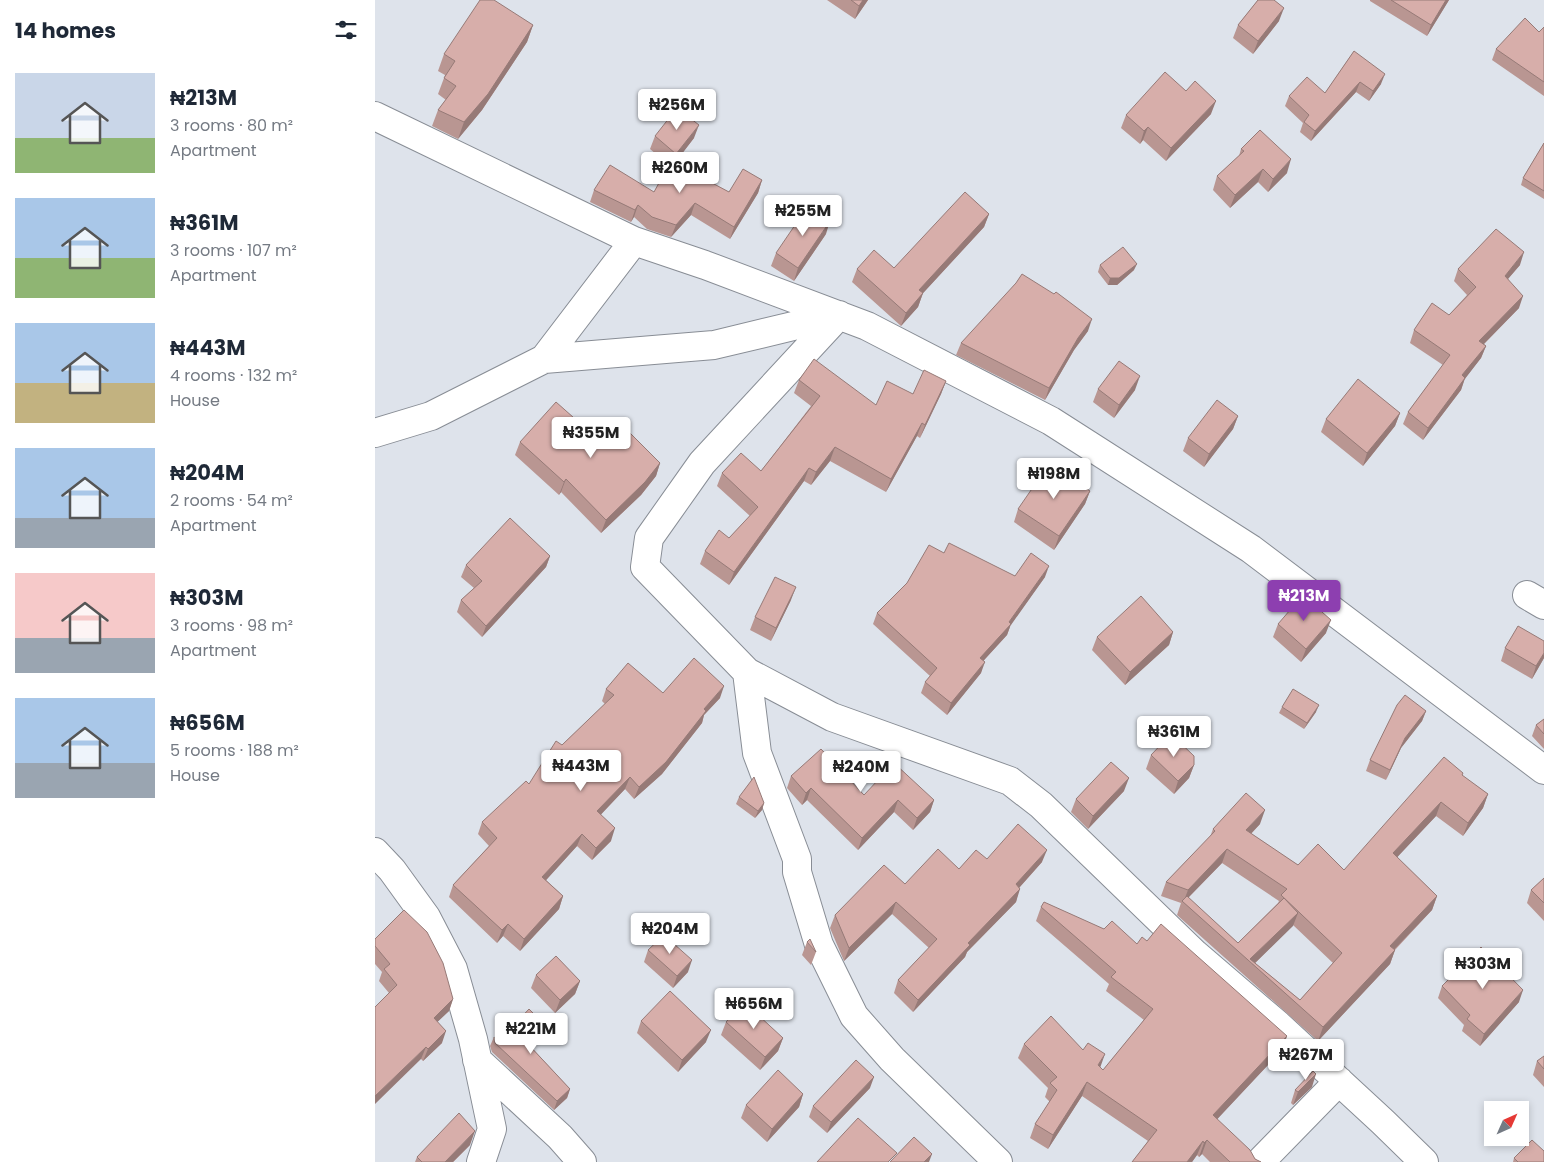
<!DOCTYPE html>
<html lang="en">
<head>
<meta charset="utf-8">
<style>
  body { margin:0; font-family:Poppins,sans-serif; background:#f6f6f7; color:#1f2937; height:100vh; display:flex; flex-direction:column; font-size:19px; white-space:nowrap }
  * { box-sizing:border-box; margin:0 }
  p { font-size:16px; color:#747a83 }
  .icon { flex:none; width:28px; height:28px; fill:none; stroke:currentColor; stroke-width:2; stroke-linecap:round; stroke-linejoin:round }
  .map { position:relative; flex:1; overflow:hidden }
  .panel { display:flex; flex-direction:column; background:#fff; width:375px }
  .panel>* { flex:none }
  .needle { width:32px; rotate:45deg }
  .tools { position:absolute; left:1109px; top:1101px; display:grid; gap:10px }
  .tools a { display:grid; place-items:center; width:45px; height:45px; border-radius:0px; background:#fff; box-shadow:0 2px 8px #0003; font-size:25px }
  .price { position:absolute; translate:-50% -42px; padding:0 11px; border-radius:5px; background:#fff; color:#222; font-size:16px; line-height:32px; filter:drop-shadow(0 1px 2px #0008) }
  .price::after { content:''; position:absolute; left:50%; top:30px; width:15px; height:11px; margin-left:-8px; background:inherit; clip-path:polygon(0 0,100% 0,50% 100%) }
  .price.on { background:#8d3fb0; color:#fff }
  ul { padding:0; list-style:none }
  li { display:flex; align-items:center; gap:15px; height:125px; padding:0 15px }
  li span { display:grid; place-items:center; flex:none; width:140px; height:100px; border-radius:0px; color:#555 }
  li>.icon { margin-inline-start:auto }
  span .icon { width:60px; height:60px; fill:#fffc; stroke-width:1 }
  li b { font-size:21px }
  h2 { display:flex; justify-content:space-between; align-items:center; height:60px; padding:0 15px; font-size:21px }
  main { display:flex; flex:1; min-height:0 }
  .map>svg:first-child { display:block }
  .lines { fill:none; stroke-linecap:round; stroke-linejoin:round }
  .minor-casing { stroke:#888d95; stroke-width:30 }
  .minor { stroke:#fff; stroke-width:28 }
  .wall { fill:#b99692; fill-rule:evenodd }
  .shaded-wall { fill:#967a77 }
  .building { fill:#d7aeaa; stroke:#967a77 }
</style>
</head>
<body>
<main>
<section class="panel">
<h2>14 homes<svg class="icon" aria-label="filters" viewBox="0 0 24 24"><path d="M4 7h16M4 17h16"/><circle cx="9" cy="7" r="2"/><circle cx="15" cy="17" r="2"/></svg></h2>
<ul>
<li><span style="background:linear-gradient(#c9d6e8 65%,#8fb573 0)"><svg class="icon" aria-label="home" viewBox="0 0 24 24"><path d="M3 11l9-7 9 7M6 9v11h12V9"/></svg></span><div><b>₦213M</b><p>3 rooms · 80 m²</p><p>Apartment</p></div></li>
<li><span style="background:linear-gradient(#a9c7e8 60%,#8fb573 0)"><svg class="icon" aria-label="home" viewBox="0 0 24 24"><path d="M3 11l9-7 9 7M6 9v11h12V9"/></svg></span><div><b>₦361M</b><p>3 rooms · 107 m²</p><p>Apartment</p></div></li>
<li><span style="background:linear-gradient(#a9c7e8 60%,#c2b280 0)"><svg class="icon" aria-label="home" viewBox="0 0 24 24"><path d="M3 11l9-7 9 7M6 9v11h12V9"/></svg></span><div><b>₦443M</b><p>4 rooms · 132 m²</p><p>House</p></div></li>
<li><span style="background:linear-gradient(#a9c7e8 70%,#9aa5b1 0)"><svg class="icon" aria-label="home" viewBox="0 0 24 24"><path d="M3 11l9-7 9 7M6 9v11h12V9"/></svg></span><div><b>₦204M</b><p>2 rooms · 54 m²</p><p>Apartment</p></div></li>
<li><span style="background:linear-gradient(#f6c9c9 65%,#9aa5b1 0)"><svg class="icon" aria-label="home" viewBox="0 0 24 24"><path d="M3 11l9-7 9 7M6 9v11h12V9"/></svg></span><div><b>₦303M</b><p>3 rooms · 98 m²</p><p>Apartment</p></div></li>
<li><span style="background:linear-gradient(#a9c7e8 65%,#9aa5b1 0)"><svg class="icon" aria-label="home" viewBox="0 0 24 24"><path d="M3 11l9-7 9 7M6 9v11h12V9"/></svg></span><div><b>₦656M</b><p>5 rooms · 188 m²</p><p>House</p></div></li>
</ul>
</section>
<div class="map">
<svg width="1169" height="1162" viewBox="0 0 1169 1162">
  <rect width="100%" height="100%" fill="#dee3eb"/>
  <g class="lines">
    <defs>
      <path id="minor" d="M 0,116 L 259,241 L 330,265 L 492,326 L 676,421 L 876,549 L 1169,770
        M 464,315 L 327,463 L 274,538 L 270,567 L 372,672 L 457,717 L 635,781 L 666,805 L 820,954 L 903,1025 L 1008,1122 L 1049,1162
        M 169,359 L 259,241
        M 0,433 L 56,416 L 169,359 L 339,345 L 464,315
        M 1152,595 L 1169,605
        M 372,672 L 382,753 L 422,859 L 422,872 L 444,945 L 479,1016 L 517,1059 L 623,1162
        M 0,852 L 17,870 L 51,917 L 78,969 L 98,1039 L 117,1129 L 106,1162
        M 102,1060 L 185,1137 L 207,1162
        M 885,1162 L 964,1081"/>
    </defs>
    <!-- minor casing -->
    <use href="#minor" class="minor-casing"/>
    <!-- minor -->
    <use href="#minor" class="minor"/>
  </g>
  <!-- wall -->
  <path class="wall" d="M 452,0 L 493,0 L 480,19 Z
    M 883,0 L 900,0 L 900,1 L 904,21 L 878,54 L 858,38 L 863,25 Z
    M 995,0 L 1074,0 L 1052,36 L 995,1 Z
    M 158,25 L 152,42 L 107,110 L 83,139 L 57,126 L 63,110 L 71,100 L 63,94 L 69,78 L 70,75 L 63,71 L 69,54 Z
    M 1169,27 L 1169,96 L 1117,60 L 1121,49 L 1164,32 Z
    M 979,51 L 1006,84 L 994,101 L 981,92 L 936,141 L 925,132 L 928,123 L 910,106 L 914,96 L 950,93 Z
    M 836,114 L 791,161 L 768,140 L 765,144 L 746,128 L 751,115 Z
    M 280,136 L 319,138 L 299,163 L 354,192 L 387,180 L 383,193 L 355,239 L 316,215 L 296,237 L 272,229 L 259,217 L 256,222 L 215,202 L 219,190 L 279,192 L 294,165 L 275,149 Z
    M 1169,143 L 1169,199 L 1146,185 L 1148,178 Z
    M 866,149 L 912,173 L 893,192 L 883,182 L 855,208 L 838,190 L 842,176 L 864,156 Z
    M 614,214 L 609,227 L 548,293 L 543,307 L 526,326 L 477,282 L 482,269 L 519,268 Z
    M 451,234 L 419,281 L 396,266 L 401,253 Z
    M 725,265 L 759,270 L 742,285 L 733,285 L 723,272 Z
    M 1145,265 L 1133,279 L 1144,308 L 1109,344 L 1111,346 L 1106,358 L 1090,378 L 1086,390 L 1048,440 L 1028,424 L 1033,412 L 1068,365 L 1035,343 L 1039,330 L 1074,315 L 1092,295 L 1079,281 L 1083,269 Z
    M 713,331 L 699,350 L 670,400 L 581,355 L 586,343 Z
    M 424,380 L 501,405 L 538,394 L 571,381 L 566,394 L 545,438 L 542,436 L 511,492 L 455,461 L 436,485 L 429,481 L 354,585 L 325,564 L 330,551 L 354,538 L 375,516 L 342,486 L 347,473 L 386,471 L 436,406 L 419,393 Z
    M 723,389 L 760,390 L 739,418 L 718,402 Z
    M 1025,413 L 1020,426 L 988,466 L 946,432 L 951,419 Z
    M 863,416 L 858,429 L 829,467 L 808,451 L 813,438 Z
    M 225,441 L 285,463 L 281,476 L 266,495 L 226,533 L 186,492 L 184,495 L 140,455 L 145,442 Z
    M 715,491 L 710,504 L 679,550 L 639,522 L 643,509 Z
    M 569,553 L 640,576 L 670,577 L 636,624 L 632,635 L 608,661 L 606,673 L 572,715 L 546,693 L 550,682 L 555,676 L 498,624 L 502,613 Z
    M 175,556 L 171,567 L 107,637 L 82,612 L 86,600 L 99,588 L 86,577 L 91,565 Z
    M 416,600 L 396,641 L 375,630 L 380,617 Z
    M 903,624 L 951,633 L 926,662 L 898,637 Z
    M 798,632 L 794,645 L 750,685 L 717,650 L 722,637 Z
    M 1130,648 L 1169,658 L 1157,679 L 1126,661 Z
    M 231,689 L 345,698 L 329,715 L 327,723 L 287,774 L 259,799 L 250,789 L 226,814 L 236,841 L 217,860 L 202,846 L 171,880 L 188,896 L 184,909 L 145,951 L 128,936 L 122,943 L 74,897 L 78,885 L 114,846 L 103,834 L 107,822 L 154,784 L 187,745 L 230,704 L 227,701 Z
    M 907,707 L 941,712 L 929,729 L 904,713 Z
    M 1051,711 L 1047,721 L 1026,748 L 1011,780 L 991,771 L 995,760 Z
    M 1169,719 L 1169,749 L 1157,736 L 1161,725 Z
    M 776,755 L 819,765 L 814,778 L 799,794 L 771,769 Z
    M 1088,773 L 1087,776 L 1113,794 L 1108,808 L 1088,836 L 1061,816 L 1022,857 L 1062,896 L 1057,910 L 1020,950 L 1015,964 L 943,1041 L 802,915 L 806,903 L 786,896 L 791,882 L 835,837 L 838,829 L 885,824 L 876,834 L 923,865 L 969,870 ZM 847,863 L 904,901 L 903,903 L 863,943 L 813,898 ZM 918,925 L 958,963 L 925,1000 L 880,963 Z
    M 416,776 L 489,795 L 559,800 L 555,812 L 538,830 L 519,812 L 483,850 L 432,800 L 427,805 L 412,788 Z
    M 749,791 L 713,829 L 696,812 L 701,799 Z
    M 364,797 L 389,803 L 387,810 L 380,818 L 361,804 Z
    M 612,859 L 667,862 L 644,888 L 641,902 L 592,952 L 590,957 L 538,1012 L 519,993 L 523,980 L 554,948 L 517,914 L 469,961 L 455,928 L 460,915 L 530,884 L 584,869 Z
    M 1169,878 L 1169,921 L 1152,903 L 1156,890 Z
    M 666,907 L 729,929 L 762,944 L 912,1036 L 907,1050 L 842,1119 L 880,1159 L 886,1162 L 835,1162 L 827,1154 L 824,1157 L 822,1155 L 817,1162 L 757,1162 L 773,1141 L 707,1096 L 673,1149 L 655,1138 L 660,1124 L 675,1102 L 670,1097 L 673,1088 L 643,1058 L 649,1044 L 708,1050 L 728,1070 L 769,1020 L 731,991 L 734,984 L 661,921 Z
    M 0,939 L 78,999 L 74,1011 L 62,1022 L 67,1043 L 48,1061 L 46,1059 L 14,993 L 4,981 L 7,972 L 0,964 Z
    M 432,942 L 441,952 L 436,965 L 427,955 Z
    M 273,950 L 313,972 L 298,988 L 269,962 Z
    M 161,975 L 205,981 L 200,994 L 180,1013 L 156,988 Z
    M 1067,986 L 1144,1002 L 1105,1046 L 1087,1031 L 1089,1025 L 1063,998 Z
    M 266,1021 L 331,1042 L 303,1072 L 262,1033 Z
    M 351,1022 L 408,1038 L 403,1051 L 385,1070 L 346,1035 Z
    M 169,1024 L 166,1033 L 155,1046 L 195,1089 L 192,1098 L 179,1110 L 117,1052 L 115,1046 L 119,1037 L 124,1041 Z
    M 1169,1056 L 1169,1087 L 1158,1075 L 1162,1061 Z
    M 937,1087 L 918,1105 L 916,1103 L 920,1090 Z
    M 495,1088 L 452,1133 L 434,1117 L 438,1106 Z
    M 428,1094 L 424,1107 L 392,1142 L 366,1118 L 371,1105 Z
    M 95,1145 L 78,1162 L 40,1162 L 42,1157 Z
    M 1139,1158 L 1169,1162 L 1138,1162 Z"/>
  <!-- shaded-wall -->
  <path class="shaded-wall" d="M 488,0 L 493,0 L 480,19 L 484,6 Z
    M 1071,0 L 1074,0 L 1052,36 L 1056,25 Z
    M 909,8 L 904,21 L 878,54 L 883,41 Z
    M 158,25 L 152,42 L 107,110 L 83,139 L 89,122 Z
    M 1010,74 L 1006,84 L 994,101 L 998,91 Z
    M 985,82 L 981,92 L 936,141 L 940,131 Z
    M 841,101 L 836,114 L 791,161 L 796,148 Z
    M 324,125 L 319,138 L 297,167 L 301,154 Z
    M 773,127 L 768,140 L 765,144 L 769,131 Z
    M 916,159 L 912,173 L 893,192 L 898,179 Z
    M 888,169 L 883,182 L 855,208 L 860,195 Z
    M 387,180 L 383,193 L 355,239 L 359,227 Z
    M 320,203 L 316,215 L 296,237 L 301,225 Z
    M 263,205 L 259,217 L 256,222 L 260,210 Z
    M 614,214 L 609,227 L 539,303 L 544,290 Z
    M 455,221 L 451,234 L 419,281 L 423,268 Z
    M 1149,252 L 1145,265 L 1125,288 L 1130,276 Z
    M 762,264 L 759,270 L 742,285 L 733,285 L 735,278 Z
    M 548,293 L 543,307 L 526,326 L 531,313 Z
    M 1148,296 L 1144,308 L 1100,353 L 1104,341 Z
    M 717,319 L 713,331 L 699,350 L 670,400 L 674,388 L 703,338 Z
    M 1111,346 L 1106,358 L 1083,388 L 1087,375 Z
    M 765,376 L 760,390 L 739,418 L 744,405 Z
    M 1090,378 L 1086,390 L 1048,440 L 1053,428 Z
    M 571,381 L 566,394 L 545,438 L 550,425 Z
    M 1025,413 L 1020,426 L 988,466 L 992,453 Z
    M 863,416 L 858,429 L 829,467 L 834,454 Z
    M 547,423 L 542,436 L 511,492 L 516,479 Z
    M 460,447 L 455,461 L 436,485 L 441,472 Z
    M 285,463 L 281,476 L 266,495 L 226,533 L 231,520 Z
    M 434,468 L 429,481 L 354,585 L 359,572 Z
    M 191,479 L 186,492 L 184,495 L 189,482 Z
    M 715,491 L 710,504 L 679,550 L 684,536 Z
    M 175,556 L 171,567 L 107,637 L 111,626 Z
    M 674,566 L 670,577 L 636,625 L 636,624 L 632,635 L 601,669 L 605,658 L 634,622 Z
    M 421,587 L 416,600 L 396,641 L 401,628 Z
    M 956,620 L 951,633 L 926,662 L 931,649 Z
    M 798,632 L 794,645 L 750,685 L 755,672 Z
    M 1169,653 L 1169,658 L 1157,679 L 1161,666 Z
    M 610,662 L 606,673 L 572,715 L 576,703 Z
    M 349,686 L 345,698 L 329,715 L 327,723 L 287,774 L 259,799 L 264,787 L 329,709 Z
    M 944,705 L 941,712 L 929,729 L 932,723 Z
    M 1051,711 L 1047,721 L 1026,748 L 1011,780 L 1015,770 L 1030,738 Z
    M 819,765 L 814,778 L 799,794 L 803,781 Z
    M 255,777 L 250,789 L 218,823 L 222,811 Z
    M 754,778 L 749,791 L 713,829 L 718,816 Z
    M 436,788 L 432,800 L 427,805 L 431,793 Z
    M 1113,794 L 1108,808 L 1088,836 L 1093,823 Z
    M 523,800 L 519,812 L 483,850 L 487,838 Z
    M 559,800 L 555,812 L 538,830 L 542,818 Z
    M 1066,802 L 1061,816 L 1013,867 L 1018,853 Z
    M 389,803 L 387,810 L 380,818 L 383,811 Z
    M 890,810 L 885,824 L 866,844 L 871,830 Z
    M 240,828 L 236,841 L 217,860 L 221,848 Z
    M 207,834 L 202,846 L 163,889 L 167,877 Z
    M 852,849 L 847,863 L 808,903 L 813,890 Z
    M 672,850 L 667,862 L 636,897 L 641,884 Z
    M 645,889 L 641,902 L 592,952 L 590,957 L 538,1012 L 543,1000 L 593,943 Z
    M 188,896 L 184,909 L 145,951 L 149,939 Z
    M 1062,896 L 1057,910 L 1010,959 L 1015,946 Z
    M 521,902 L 517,914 L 469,961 L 474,948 Z
    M 923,913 L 918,926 L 878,965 L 875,959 Z
    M 133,924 L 128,936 L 122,943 L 127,930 Z
    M 1020,950 L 1015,964 L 943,1041 L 948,1027 Z
    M 317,960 L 313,972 L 298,988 L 302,976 Z
    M 205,981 L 200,994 L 180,1013 L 185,1000 Z
    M 1148,990 L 1144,1002 L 1105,1046 L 1109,1034 Z
    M 78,999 L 74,1011 L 54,1030 L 59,1018 Z
    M 169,1024 L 166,1033 L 149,1052 L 152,1043 Z
    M 336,1030 L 331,1042 L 303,1072 L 307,1060 Z
    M 71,1031 L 67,1043 L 48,1061 L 53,1049 Z
    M 912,1036 L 907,1050 L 833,1129 L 838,1115 Z
    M 408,1038 L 403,1051 L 385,1070 L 390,1057 Z
    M 51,1047 L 46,1059 L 0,1104 L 0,1096 Z
    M 730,1054 L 725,1068 L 723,1065 Z
    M 941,1074 L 937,1087 L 918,1105 L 923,1092 Z
    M 499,1077 L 495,1088 L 452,1133 L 456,1122 Z
    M 712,1082 L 707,1096 L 673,1149 L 678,1135 Z
    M 195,1089 L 192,1098 L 179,1110 L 182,1101 Z
    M 428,1094 L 424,1107 L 392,1142 L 397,1129 Z
    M 100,1131 L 95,1145 L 78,1162 L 70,1162 Z
    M 832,1140 L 827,1154 L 824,1157 L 829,1143 Z
    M 828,1141 L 822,1155 L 817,1162 L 812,1162 Z
    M 557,1154 L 554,1162 L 549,1162 Z"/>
  <!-- building -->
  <path class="building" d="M 105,0 L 119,0 L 158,25 L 113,94 L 89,122 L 63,110 L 81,86 L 69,78 L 80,61 L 69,54 Z
    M 476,0 L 488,0 L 484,6 Z
    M 883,0 L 899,0 L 909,8 L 883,41 L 863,25 Z
    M 1016,0 L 1071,0 L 1056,25 Z
    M 1150,18 L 1164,32 L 1169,27 L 1169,82 L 1121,49 Z
    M 979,51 L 1010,74 L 998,91 L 985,82 L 940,131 L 929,122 L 934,115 L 914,96 L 932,77 L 950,93 Z
    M 790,72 L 811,91 L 820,81 L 841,101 L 796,148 L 773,127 L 769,131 L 751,115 Z
    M 302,108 L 324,125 L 301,154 L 280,136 Z
    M 885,130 L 916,159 L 898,179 L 888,169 L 860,195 L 842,176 L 869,151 L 866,149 Z
    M 1169,143 L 1169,191 L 1148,178 Z
    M 296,161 L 354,192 L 368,169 L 387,180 L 359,227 L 320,203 L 301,225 L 277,217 L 263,205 L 260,210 L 219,190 L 235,165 L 279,192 Z
    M 590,192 L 614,214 L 544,290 L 548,293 L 531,313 L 482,269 L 499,250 L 519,268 Z
    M 433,206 L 455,221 L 423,268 L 401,253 Z
    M 1121,229 L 1149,252 L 1130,276 L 1148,296 L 1104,341 L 1111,346 L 1087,375 L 1090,378 L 1053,428 L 1033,412 L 1075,355 L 1039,330 L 1057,303 L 1074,315 L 1101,287 L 1083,269 Z
    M 748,247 L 762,264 L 744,278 L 735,278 L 725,265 Z
    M 647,274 L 679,294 L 681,292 L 717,319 L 703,338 L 674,388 L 586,343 L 641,283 Z
    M 439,359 L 501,405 L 512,381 L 538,394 L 549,370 L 571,381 L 550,425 L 547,423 L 516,479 L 460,447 L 441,472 L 434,468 L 359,572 L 330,551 L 344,530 L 354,538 L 383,507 L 347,473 L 366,453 L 386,471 L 445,396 L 424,380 Z
    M 744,361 L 765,376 L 744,405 L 723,389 Z
    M 983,379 L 1025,413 L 992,453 L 951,419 Z
    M 842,400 L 863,416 L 834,454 L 813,438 Z
    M 181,402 L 225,441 L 244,422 L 285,463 L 270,482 L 231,520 L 191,479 L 189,482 L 145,442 Z
    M 674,464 L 715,491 L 684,536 L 643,509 Z
    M 135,518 L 175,556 L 111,626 L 86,600 L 107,581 L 91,565 Z
    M 574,543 L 640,576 L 656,553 L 674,566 L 634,622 L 636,624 L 605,658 L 610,662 L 576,703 L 550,682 L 562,668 L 502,613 L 532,583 L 554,545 L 569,553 Z
    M 400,577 L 421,587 L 401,628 L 380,617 Z
    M 928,595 L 956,620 L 931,649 L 903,624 Z
    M 766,596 L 798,632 L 755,672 L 722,637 Z
    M 1143,626 L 1169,641 L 1169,653 L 1161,666 L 1130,648 Z
    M 319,658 L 349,686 L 329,709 L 331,711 L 291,762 L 264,787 L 255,777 L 222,811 L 240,828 L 221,848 L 207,834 L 167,877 L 188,896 L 149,939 L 133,924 L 127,930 L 78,885 L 122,838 L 107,822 L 151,781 L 154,784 L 181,741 L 187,745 L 239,695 L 231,689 L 253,663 L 288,693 Z
    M 918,689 L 944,705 L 932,723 L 907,707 Z
    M 1030,695 L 1051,711 L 1030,738 L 1015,770 L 995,760 L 1022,705 Z
    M 1169,719 L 1169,734 L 1161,725 Z
    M 796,734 L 819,756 L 819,765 L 803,781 L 776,755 Z
    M 446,749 L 489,795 L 519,763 L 559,800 L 542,818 L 523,800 L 487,838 L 436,788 L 431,793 L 416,776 Z
    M 1069,757 L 1088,773 L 1087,775 L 1113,794 L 1093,823 L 1066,802 L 1018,853 L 1062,896 L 1015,946 L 1020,950 L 948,1027 L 807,901 L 812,896 L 863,943 L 909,898 L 923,913 L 875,959 L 925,1000 L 967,953 L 906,895 L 912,889 L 852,849 L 813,890 L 791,882 L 840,831 L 838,829 L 871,793 L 890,810 L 871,830 L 923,865 L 943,844 L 969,870 Z
    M 736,762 L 754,778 L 718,816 L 701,799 Z
    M 379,777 L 389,803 L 383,811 L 364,797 Z
    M 643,824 L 672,850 L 641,884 L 645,889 L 593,943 L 595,945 L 543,1000 L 523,980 L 562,939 L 521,902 L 474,948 L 460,915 L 509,865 L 530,884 L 563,849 L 584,869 L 601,850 L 612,859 Z
    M 1169,878 L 1169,903 L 1156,890 Z
    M 669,902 L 729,929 L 737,921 L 762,944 L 767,937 L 772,941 L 786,924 L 912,1036 L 838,1115 L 875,1150 L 880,1159 L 886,1162 L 855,1162 L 832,1140 L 829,1143 L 828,1141 L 812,1162 L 757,1162 L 782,1130 L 712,1082 L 678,1135 L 660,1124 L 682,1090 L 675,1083 L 682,1077 L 649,1044 L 676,1016 L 708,1050 L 713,1043 L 730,1054 L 723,1065 L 728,1070 L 778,1009 L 736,977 L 741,972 L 666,907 Z
    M 29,910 L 52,932 L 68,963 L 78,999 L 59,1018 L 71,1031 L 53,1049 L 51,1047 L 0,1096 L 0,1007 L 22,985 L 9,969 L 15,964 L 0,946 L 0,939 Z
    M 289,935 L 317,960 L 302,976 L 273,950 Z
    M 435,939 L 441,952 L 432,942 Z
    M 1106,947 L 1148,990 L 1109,1034 L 1092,1019 L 1095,1015 L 1067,986 Z
    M 181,956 L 205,981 L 185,1000 L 161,975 Z
    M 295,991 L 336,1030 L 307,1060 L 266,1021 Z
    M 369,1002 L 408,1038 L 390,1057 L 351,1022 Z
    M 154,1009 L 169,1024 L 152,1043 L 195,1089 L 182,1101 L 120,1043 L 119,1037 L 124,1041 Z
    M 1169,1056 L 1169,1069 L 1162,1061 Z
    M 481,1060 L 499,1077 L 456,1122 L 438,1106 Z
    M 403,1070 L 428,1094 L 397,1129 L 371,1105 Z
    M 938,1071 L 941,1074 L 923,1092 L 920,1090 Z
    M 84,1113 L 100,1131 L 70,1162 L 47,1162 L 42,1157 Z
    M 483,1118 L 522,1153 L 513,1162 L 442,1162 Z
    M 539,1137 L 557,1154 L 549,1162 L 515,1162 Z
    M 1157,1140 L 1169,1151 L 1169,1162 L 1143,1162 L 1139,1158 Z"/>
</svg>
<div class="tools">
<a><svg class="needle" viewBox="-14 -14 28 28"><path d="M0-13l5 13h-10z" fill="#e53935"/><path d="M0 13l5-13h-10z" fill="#747a83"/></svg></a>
</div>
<b class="price" style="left:302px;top:131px">₦256M</b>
<b class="price" style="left:305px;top:194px">₦260M</b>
<b class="price" style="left:428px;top:237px">₦255M</b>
<b class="price" style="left:216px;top:459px">₦355M</b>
<b class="price" style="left:679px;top:500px">₦198M</b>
<b class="price on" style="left:929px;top:622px">₦213M</b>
<b class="price" style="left:799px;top:758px">₦361M</b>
<b class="price" style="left:206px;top:792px">₦443M</b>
<b class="price" style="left:486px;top:793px">₦240M</b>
<b class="price" style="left:295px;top:955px">₦204M</b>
<b class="price" style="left:1108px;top:990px">₦303M</b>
<b class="price" style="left:379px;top:1030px">₦656M</b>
<b class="price" style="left:156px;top:1055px">₦221M</b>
<b class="price" style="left:931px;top:1081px">₦267M</b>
</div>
</main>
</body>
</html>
